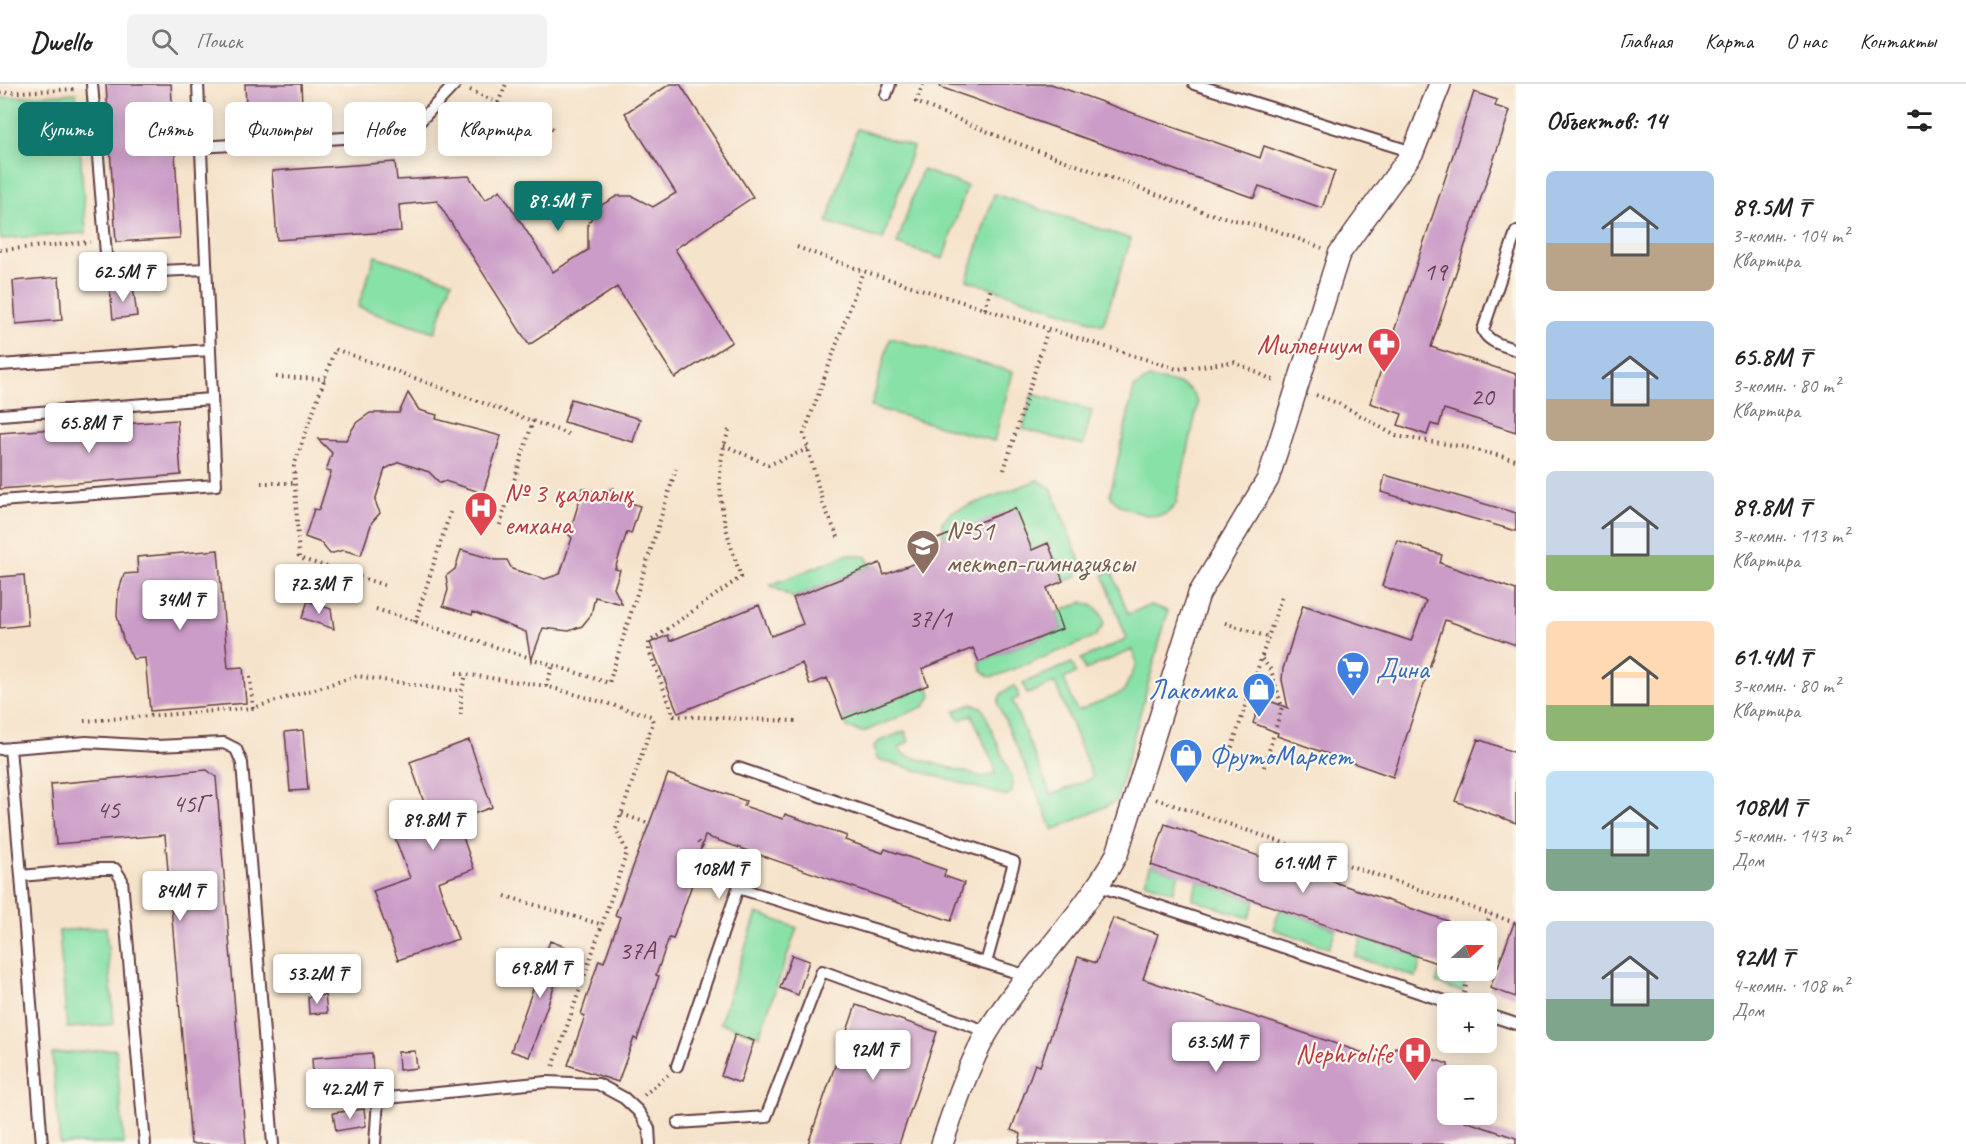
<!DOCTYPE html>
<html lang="ru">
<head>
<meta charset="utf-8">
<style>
  body { margin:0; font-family:Caveat,sans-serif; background:#f2f2f2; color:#222; height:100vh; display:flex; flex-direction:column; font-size:22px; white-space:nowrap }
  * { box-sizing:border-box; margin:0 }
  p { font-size:20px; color:#767676 }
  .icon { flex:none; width:33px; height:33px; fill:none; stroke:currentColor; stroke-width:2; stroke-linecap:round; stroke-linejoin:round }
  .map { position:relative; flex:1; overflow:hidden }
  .sheet { display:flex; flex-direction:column; background:#fff; width:450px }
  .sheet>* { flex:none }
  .hud { position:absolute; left:18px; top:18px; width:570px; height:54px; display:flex; gap:12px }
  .needle { width:39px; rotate:69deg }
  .buttons { position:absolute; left:1437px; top:837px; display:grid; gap:12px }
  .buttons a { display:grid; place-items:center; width:60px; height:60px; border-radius:9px; background:#fff; box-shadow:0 3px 15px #0003; font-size:30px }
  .price { position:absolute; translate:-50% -51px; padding:0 14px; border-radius:6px; background:#fff; color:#222; font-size:20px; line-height:39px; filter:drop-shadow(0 2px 3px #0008) }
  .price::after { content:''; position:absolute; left:50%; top:36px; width:18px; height:14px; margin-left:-9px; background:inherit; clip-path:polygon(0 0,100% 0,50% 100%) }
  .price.current { background:#0f766e; color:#fff }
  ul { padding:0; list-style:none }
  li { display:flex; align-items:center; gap:18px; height:150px; padding:0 30px }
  li span { display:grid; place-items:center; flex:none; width:168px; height:120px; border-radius:9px; color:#555 }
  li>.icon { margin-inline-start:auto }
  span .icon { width:72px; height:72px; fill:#fffc; stroke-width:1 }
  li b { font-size:26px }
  h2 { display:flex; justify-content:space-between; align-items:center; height:72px; padding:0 30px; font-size:26px }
  .pill { padding:0 21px; border-radius:9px; background:#fff; box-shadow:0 3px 15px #0003; font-size:21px; line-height:54px }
  .pill.current { background:#0f766e; color:#fff }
  header { display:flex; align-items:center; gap:36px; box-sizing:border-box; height:84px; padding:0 30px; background:#fff; border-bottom:2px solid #e0e0e0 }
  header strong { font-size:28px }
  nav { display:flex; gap:33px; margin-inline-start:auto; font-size:21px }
  .search { width:420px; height:54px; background:#f2f2f2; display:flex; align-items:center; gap:15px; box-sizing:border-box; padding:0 21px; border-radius:9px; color:#767676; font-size:22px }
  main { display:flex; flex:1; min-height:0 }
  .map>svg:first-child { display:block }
  .green { fill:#88e1a7; stroke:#698069; stroke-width:1.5 }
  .building { fill:#cb9cc7 }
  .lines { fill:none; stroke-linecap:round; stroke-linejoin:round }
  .service-casing { stroke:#643c43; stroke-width:14 }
  .minor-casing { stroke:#643c43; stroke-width:24 }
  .path { stroke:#643c43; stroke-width:4; stroke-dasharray:1.5 4.5; stroke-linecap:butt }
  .service { stroke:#fff; stroke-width:10 }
  .minor { stroke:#fff; stroke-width:21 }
  .labels { text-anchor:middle; stroke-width:4.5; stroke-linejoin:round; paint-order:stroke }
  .number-label { font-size:26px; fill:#6a3e52 }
  .health-label { font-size:28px; fill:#be3a42; stroke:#fbf7ec; text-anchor:end }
  .education-label { font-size:28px; fill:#785e54; stroke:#fbf7ec; text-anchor:start }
  .shop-label { font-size:28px; fill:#366cbe; stroke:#fbf7ec; text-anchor:start }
</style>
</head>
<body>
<header>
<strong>Dwello</strong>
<div class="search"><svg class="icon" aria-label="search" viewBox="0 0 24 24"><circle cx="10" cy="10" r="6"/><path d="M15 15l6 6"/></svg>Поиск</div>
<nav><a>Главная</a><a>Карта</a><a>О нас</a><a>Контакты</a></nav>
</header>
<main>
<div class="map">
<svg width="1516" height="1060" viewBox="0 0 1516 1060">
  <rect width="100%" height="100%" fill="#fbf7ec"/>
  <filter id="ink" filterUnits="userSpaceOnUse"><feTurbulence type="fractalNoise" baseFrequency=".0167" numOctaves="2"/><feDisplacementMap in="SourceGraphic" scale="12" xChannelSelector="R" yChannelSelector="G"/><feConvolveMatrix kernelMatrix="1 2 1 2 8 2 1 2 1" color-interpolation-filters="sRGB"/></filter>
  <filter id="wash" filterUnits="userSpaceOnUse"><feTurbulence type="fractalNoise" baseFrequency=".008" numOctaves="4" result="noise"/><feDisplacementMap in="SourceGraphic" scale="24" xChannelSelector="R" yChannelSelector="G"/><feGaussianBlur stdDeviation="1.35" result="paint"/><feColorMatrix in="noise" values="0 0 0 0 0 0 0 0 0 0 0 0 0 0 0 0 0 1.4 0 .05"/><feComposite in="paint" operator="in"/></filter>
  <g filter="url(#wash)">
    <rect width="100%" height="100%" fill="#f6e3cb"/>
    <!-- green -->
    <path class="green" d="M 76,9 L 86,149 L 0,155 L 0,14 Z
      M 857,45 L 913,63 L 883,156 L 827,138 Z
      M 922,86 L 967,102 L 943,175 L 897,160 Z
      M 994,110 L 1131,155 L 1103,241 L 967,196 Z
      M 375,172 L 452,197 L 435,248 L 358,223 Z
      M 890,254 L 1013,288 L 994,357 L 871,323 Z
      M 1149,294 C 1171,299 1191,296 1198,320 L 1176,420 C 1173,424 1169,428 1165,430 C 1152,436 1116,424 1110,411 L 1134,304 Z
      M 1032,310 L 1092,326 L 1083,361 L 1023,345 Z
      M 1038,396 L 1051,404 L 1082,482 L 1077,493 L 1063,497 L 1048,459 L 1027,468 L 1025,449 L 1015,425 L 943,453 L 942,438 L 952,428 Z
      M 849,470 L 866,473 L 872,482 L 793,514 L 770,501 Z
      M 1112,487 L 1128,530 L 1151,521 L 1168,527 L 1116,718 L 1053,746 L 998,620 C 999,609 1005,606 1015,602 L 1019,613 L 1012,617 L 1051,711 L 1093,694 L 1055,599 L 1027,610 L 1023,599 L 1072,579 L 1076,589 L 1064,595 L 1077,627 L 1123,608 L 1137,580 L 1132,566 L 1085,586 L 1081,575 L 1127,555 L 1103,491 Z
      M 1083,518 C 1096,522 1102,527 1104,540 L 1095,553 L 999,591 L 990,593 L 982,586 L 979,578 L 1062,545 L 1056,529 Z
      M 928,601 L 931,612 L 925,622 L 863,648 L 848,644 L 843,635 Z
      M 971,620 L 981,623 L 984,627 L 1013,697 L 1012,708 L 1006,712 L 877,675 L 874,662 L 878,658 L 905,647 L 909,657 L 899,664 L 904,671 L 983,693 L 995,690 L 995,684 L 972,631 L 959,636 L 955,627 Z
      M 1151,781 L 1179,790 L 1173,808 L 1145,798 Z
      M 1198,797 L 1255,817 L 1249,834 L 1192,815 Z
      M 1280,825 L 1336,845 L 1329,864 L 1273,845 Z
      M 757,829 L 797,844 L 759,952 L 720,939 Z
      M 106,843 L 114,940 L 67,944 L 59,847 Z
      M 1362,853 L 1422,874 L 1416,893 L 1355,873 Z
      M 1442,881 L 1447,883 L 1448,886 L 1468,890 L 1462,908 L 1436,899 Z
      M 116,965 L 124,1060 L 60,1060 L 52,970 Z"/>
    <g id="blocks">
      <!-- building -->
      <path class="building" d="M 106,0 L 171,0 L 180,154 L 116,158 Z
        M 245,0 L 301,0 L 302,20 L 246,23 Z
        M 670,0 L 680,0 L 753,113 L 675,165 L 732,258 L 675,294 L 617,203 L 529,261 L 437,117 L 399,121 L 401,147 L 277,156 L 272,87 L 395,78 L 397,96 L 469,92 L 485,116 L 500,106 L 553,188 L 588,166 L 588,140 L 598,123 L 617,112 L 632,112 L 653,123 L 676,109 L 625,29 Z
        M 941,0 L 1051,0 L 1260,74 L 1264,62 L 1335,87 L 1322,124 L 1259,102 L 1254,114 L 940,3 Z
        M 1474,8 L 1497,16 L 1495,22 L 1510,27 L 1431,263 L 1516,290 L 1516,348 L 1444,325 L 1439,342 L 1431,340 L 1427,351 L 1398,341 L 1402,330 L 1370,319 Z
        M 59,193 L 62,236 L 16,240 L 13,197 Z
        M 133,202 L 137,232 L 113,235 L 110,205 Z
        M 408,309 L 419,326 L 437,331 L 436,335 L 501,352 L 483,409 L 445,397 L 440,399 L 429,388 L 399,378 L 385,385 L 375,417 L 380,429 L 372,438 L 361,471 L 343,466 L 330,470 L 321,459 L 305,453 L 314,425 L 319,426 L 331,388 L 326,387 L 332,369 L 318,355 L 346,356 L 356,339 L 370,329 L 399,329 Z
        M 571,315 L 640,335 L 633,358 L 564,338 Z
        M 177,336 L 181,391 L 0,405 L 0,349 Z
        M 1385,391 L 1516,429 L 1516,447 L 1381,408 Z
        M 583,404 L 604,411 L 613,404 L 619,415 L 640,422 L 631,450 L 627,448 L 615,485 L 620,486 L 614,504 L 622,520 L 595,513 L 591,531 L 582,542 L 569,547 L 543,544 L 531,577 L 526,548 L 473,528 L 472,531 L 443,522 L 448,506 L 446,492 L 455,485 L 461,466 L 496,476 L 507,476 L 512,485 L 545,495 L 560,490 L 572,454 L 564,446 L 572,441 Z
        M 1015,424 L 1032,466 L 1048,459 L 1063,497 L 1047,504 L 1062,545 L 979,578 L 973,564 L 922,585 L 928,601 L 843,635 L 827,594 L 810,601 L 802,579 L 678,629 L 650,559 L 668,551 L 670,557 L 759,521 L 771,552 L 803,540 L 793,514 L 880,479 L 884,491 L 910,481 L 936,470 L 930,458 Z
        M 1397,456 L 1442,471 L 1440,479 L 1516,506 L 1516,561 L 1445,536 L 1393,693 L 1277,652 L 1278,649 L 1253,639 L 1262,614 L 1288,624 L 1282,596 L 1283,585 L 1303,521 L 1411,557 L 1426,517 L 1382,502 Z
        M 218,466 L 228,584 L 243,583 L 246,619 L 150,627 L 145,574 L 133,575 L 123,555 L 117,532 L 118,510 L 124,490 L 138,489 L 137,473 Z
        M 24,491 L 28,541 L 0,544 L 0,493 Z
        M 308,517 L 331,525 L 334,545 L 302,534 Z
        M 303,646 L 308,706 L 290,707 L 285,648 Z
        M 1478,655 L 1516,669 L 1516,739 L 1455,717 Z
        M 469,656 L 492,723 L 457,736 L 474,785 L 438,798 L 458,855 L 398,876 L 373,807 L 410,794 L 392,746 L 429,733 L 410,678 Z
        M 207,686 L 216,693 L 246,1060 L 191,1060 L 165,751 L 56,760 L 51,700 Z
        M 668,690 L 746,717 L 744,722 L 783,735 L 785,730 L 847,752 L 845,756 L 883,769 L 885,765 L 946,786 L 944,792 L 964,799 L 951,837 L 705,752 L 693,788 L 696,789 L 673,855 L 669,854 L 656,891 L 659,892 L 637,956 L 634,954 L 618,998 L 568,981 L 585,932 L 581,930 L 599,876 L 604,878 L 620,833 L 615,831 Z
        M 1165,740 L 1448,837 L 1448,883 L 1151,781 Z
        M 1113,834 L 1158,850 L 1143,895 L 1390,978 L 1395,963 L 1448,980 L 1448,1030 L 1463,1030 L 1462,1036 L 1516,1054 L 1516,1060 L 1019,1060 L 1021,1050 L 1011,1046 L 1035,980 L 1040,982 L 1078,873 L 1096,879 Z
        M 1514,839 L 1516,839 L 1516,913 L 1490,904 Z
        M 550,857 L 568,864 L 529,973 L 511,967 Z
        M 792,871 L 809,877 L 798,911 L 780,904 Z
        M 325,911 L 327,929 L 309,930 L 308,913 Z
        M 856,921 L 937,948 L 907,1037 L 899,1060 L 808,1060 Z
        M 735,950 L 754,957 L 740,999 L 721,992 Z
        M 415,967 L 417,984 L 399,986 L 398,968 Z
        M 372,969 L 373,987 L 313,991 L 312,974 Z
        M 364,1025 L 366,1042 L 336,1047 L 333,1029 Z"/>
    </g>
  </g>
  <g filter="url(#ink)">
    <use href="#blocks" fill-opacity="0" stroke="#643c43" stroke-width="1.5"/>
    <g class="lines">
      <defs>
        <path id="service" d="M 92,0 L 107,182 L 115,189 L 205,185
          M 1194,0 L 1413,68
          M 886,11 L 890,0
          M 200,63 L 408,50 L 455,0
          M 1516,148 L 1483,246 C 1488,259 1504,261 1516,266
          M 0,281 L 209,266
          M 0,331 L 211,315
          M 0,417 L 216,401 L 198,0
          M 10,664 L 21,792 L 98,785 L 115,785 L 122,796 L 145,1060
          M 0,665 L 86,658 L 157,662 L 224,659 L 236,665 L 242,679 L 273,1060
          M 738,684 L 1014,778 L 986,879
          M 21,792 L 42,1060
          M 1099,802 L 1454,920
          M 1486,930 L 1516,940
          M 677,982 L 738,804 L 1028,892
          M 678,1039 L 766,1033 L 822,887 L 988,948
          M 375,1060 L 378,1015 L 547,998 L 598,1000 L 624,1014 L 638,1027 L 649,1044 L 650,1060"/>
        <path id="minor" d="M 942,1060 C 955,1022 967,984 987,949 C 1025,886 1081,835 1117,770 L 1199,510 L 1268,395 L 1339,170 L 1413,68 L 1440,0"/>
      </defs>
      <!-- service casing -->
      <use href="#service" class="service-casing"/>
      <!-- minor casing -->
      <use href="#minor" class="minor-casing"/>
      <!-- path -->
      <path class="path" d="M 923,0 L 916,18 L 1003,54 L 1207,129 L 1275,146 L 1322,164
        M 470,6 L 556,46
        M 0,9 L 77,5
        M 498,19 L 506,0
        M 797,163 L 863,187 L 1177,285 L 1234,278 L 1275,297
        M 0,166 L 90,158
        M 985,225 L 991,204
        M 276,293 L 325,295
        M 1316,311 L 1340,320 L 1396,352 L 1465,363 L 1516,376
        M 729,346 C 710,399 724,442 741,493 L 649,558 L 649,567 L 674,632 L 797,637
        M 724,361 L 768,381 L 808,365
        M 1004,386 L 1048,245
        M 261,399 L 295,399
        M 500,441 L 533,337
        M 838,453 L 823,420 L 804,350 L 863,187
        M 384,501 L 299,474 L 294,382 L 335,265 L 568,350
        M 376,525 L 609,599 L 676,385
        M 415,538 L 451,426
        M 1225,539 L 1268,553
        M 1262,575 L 1271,586 L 1282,623 L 1264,683
        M 456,589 L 546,602 L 651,632 L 653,638 L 616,745 L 627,768 L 553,983
        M 250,593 L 253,624
        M 546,602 L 553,581
        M 461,631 L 461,609 L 466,591
        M 84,637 L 253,624 L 357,592 L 447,606 L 462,606
        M 1230,669 L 1282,511
        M 1156,715 L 1516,839
        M 622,730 L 650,740
        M 698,758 L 730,794
        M 505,812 L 603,841
        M 1485,848 L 1490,830
        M 1464,909 L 1471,886
        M 644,1011 L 668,991"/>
      <!-- service -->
      <use href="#service" class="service"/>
      <!-- minor -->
      <use href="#minor" class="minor"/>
    </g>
  </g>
  <!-- icons -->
  <defs>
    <symbol id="pharmacy-pin" viewBox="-11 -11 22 30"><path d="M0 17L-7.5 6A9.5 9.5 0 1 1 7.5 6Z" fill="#e0444e" stroke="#fbf7ec"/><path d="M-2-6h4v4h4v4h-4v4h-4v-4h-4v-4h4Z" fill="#fff"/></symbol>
    <symbol id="hospital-pin" viewBox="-11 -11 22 30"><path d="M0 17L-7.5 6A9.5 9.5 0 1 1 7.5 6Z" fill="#e0444e" stroke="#fbf7ec"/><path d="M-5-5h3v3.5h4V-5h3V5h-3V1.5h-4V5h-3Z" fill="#fff"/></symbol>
    <symbol id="school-pin" viewBox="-11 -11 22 30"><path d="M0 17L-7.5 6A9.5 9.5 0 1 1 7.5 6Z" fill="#8d6e63" stroke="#fbf7ec"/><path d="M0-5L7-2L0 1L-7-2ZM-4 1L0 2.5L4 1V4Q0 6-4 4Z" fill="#fff"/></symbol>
    <symbol id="supermarket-pin" viewBox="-11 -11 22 30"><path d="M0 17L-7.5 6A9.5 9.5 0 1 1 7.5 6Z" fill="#3f7fe0" stroke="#fbf7ec"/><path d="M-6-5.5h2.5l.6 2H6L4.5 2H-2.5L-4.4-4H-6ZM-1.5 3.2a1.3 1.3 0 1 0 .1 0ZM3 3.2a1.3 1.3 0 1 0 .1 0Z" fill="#fff"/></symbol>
    <symbol id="shop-pin" viewBox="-11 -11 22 30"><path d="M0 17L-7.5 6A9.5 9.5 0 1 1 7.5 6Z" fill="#3f7fe0" stroke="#fbf7ec"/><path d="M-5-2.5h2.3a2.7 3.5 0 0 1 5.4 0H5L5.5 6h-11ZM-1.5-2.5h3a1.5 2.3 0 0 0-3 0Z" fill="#fff"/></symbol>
  </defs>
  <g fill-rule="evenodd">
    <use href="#pharmacy-pin" x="1365" y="241" width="38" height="52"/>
    <use href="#hospital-pin" x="462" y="405" width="38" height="52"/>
    <use href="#school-pin" x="904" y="443" width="38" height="52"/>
    <use href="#supermarket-pin" x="1334" y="565" width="38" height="52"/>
    <use href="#shop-pin" x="1240" y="586" width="38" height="52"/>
    <use href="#shop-pin" x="1167" y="652" width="38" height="52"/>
    <use href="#hospital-pin" x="1396" y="950" width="38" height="52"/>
  </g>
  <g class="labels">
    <!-- number labels -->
    <g class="number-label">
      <text x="1435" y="196">19</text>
      <text x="1482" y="321">20</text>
      <text x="930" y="543">37/1</text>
      <text x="190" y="728">45Г</text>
      <text x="108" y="734">45</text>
      <text x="637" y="875">37А</text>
    </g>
    <!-- health labels -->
    <g class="health-label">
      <text x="1361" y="270">Миллениум</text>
      <text x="504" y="418" text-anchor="start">№ 3 қалалық<tspan x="504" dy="32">емхана</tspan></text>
      <text x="1392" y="979">Nephrolife</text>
    </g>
    <!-- education labels -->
    <g class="education-label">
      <text x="946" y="456">№51<tspan x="946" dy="32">мектеп-гимназиясы</tspan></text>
    </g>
    <!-- shop labels -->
    <g class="shop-label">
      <text x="1376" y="594">Дина</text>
      <text x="1236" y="615" text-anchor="end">Лакомка</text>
      <text x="1209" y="681">ФрутоМаркет</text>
    </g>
  </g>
</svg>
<div class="buttons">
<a><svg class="needle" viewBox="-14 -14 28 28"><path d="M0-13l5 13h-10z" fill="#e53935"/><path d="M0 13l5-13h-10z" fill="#767676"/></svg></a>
<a>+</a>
<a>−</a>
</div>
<b class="price current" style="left:558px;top:148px">89.5M ₸</b>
<b class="price" style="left:123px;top:219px">62.5M ₸</b>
<b class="price" style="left:89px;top:370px">65.8M ₸</b>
<b class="price" style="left:319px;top:531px">72.3M ₸</b>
<b class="price" style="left:180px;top:547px">34M ₸</b>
<b class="price" style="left:433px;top:767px">89.8M ₸</b>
<b class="price" style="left:1303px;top:810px">61.4M ₸</b>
<b class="price" style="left:719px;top:816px">108M ₸</b>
<b class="price" style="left:180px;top:838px">84M ₸</b>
<b class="price" style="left:540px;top:915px">69.8M ₸</b>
<b class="price" style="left:317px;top:921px">53.2M ₸</b>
<b class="price" style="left:1216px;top:989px">63.5M ₸</b>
<b class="price" style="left:873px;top:997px">92M ₸</b>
<b class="price" style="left:350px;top:1036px">42.2M ₸</b>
<div class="hud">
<a class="pill current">Купить</a>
<a class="pill">Снять</a>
<a class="pill">Фильтры</a>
<a class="pill">Новое</a>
<a class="pill">Квартира</a>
</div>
</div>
<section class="sheet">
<h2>Объектов: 14<svg class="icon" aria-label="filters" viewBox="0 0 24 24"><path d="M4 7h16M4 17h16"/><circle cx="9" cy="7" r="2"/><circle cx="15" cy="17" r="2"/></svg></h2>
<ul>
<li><span style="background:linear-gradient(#a9c7e8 60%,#b9a48a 0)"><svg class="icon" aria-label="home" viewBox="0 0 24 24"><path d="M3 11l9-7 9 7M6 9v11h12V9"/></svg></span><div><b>89.5M ₸</b><p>3-комн. · 104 m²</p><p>Квартира</p></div></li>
<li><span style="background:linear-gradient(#a9c7e8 65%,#b9a48a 0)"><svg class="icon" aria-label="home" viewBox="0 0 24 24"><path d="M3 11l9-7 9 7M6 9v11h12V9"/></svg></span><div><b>65.8M ₸</b><p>3-комн. · 80 m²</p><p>Квартира</p></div></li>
<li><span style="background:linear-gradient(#c9d6e8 70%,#8fb573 0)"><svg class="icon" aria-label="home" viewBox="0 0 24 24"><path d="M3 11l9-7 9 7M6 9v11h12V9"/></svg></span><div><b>89.8M ₸</b><p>3-комн. · 113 m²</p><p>Квартира</p></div></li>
<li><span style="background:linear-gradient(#ffd9b3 70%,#8fb573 0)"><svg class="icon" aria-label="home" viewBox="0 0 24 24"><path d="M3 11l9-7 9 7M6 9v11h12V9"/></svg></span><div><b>61.4M ₸</b><p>3-комн. · 80 m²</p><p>Квартира</p></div></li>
<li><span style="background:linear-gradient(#bfe0f5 65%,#7fa58c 0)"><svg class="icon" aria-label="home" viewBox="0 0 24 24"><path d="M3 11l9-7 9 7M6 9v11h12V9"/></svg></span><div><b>108M ₸</b><p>5-комн. · 143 m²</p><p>Дом</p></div></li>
<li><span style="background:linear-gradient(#c9d6e8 65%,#7fa58c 0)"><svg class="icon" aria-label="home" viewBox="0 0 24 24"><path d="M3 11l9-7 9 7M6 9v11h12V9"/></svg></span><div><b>92M ₸</b><p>4-комн. · 108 m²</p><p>Дом</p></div></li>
</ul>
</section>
</main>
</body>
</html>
